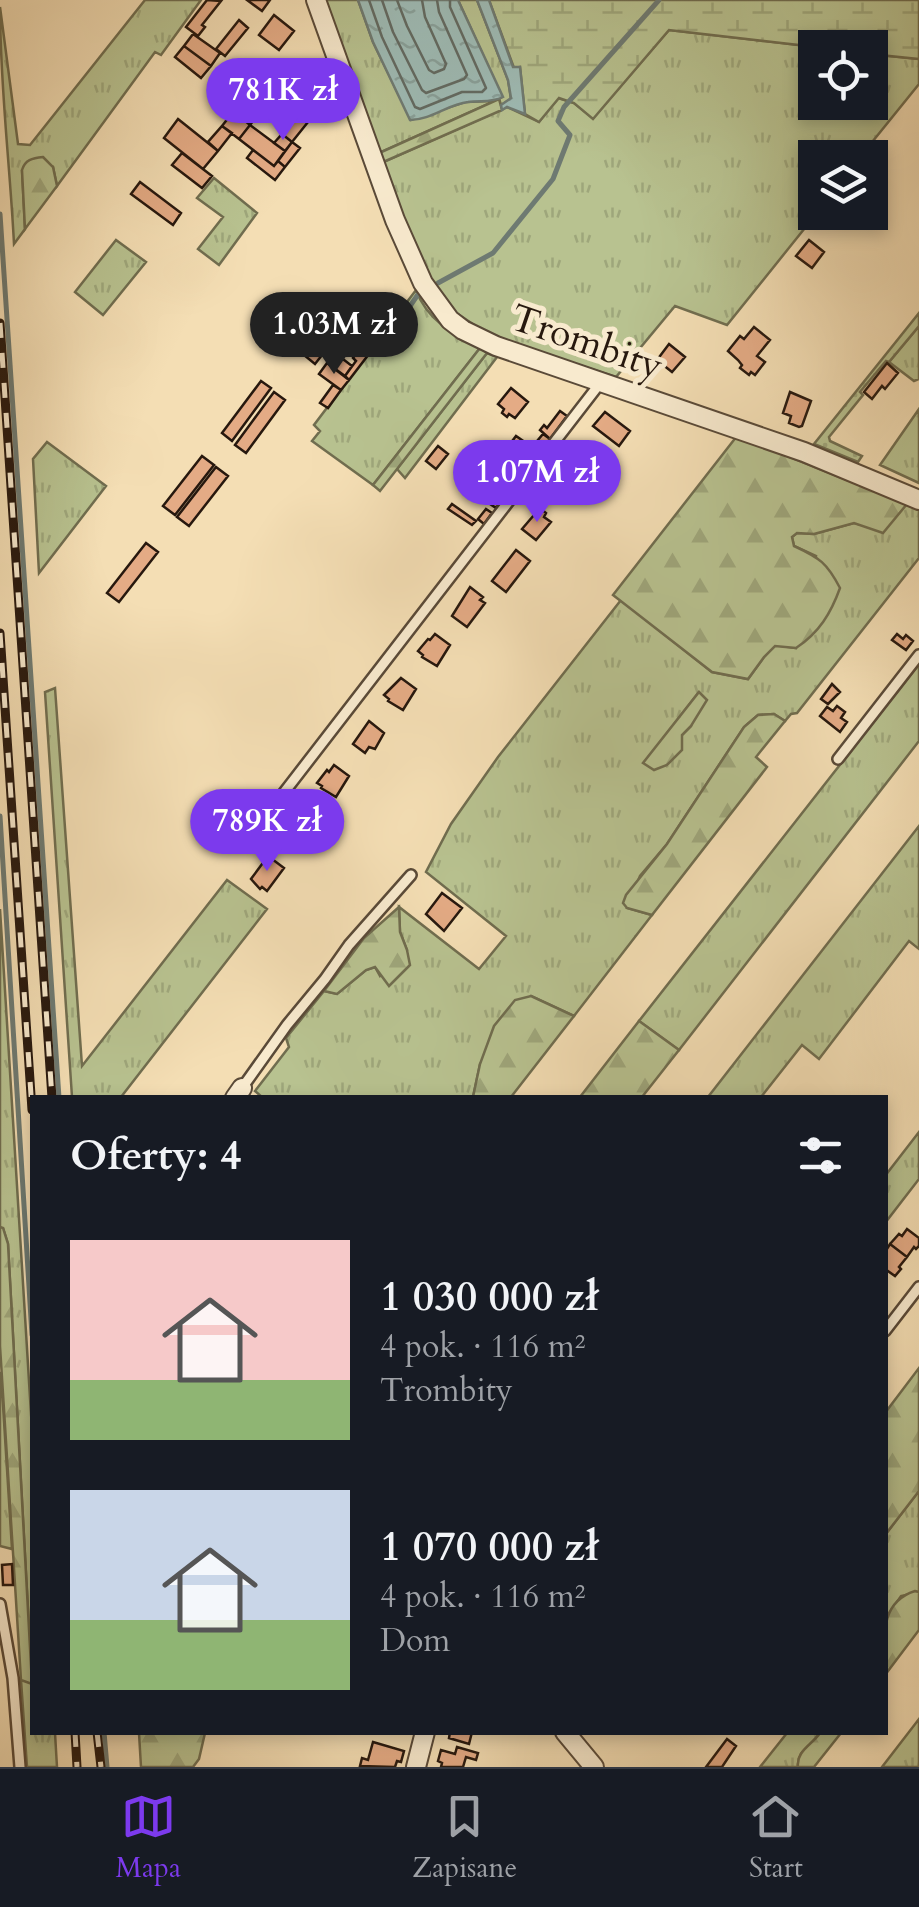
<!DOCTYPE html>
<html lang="pl">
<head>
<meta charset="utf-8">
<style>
  body { margin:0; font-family:Cardo,serif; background:#242831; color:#f1f3f6; height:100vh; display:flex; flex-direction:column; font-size:38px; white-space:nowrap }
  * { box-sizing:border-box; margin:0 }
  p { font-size:32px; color:#9ea1a6 }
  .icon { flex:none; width:55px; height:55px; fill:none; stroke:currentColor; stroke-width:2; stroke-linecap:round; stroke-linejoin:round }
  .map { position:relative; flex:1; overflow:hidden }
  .sheet { position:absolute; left:30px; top:1095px; width:858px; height:640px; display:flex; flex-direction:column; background:#171b24; border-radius:0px; box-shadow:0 5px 15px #0003 }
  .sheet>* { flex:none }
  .buttons { position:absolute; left:798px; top:30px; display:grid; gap:20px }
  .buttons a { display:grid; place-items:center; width:90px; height:90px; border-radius:0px; background:#171b24; box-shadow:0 5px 15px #0003; font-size:50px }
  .price { position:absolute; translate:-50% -85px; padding:0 22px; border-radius:35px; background:#7c3aed; color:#fff; font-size:32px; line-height:65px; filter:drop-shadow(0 2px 5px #0008) }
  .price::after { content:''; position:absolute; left:50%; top:60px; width:30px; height:22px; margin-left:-15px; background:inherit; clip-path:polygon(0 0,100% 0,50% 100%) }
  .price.on { background:#222; color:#fff }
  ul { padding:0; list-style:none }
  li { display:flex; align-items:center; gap:30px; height:250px; padding:0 40px }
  li span { display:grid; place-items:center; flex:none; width:280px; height:200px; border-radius:0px; color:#555 }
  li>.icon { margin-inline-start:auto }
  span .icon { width:120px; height:120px; fill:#fffc; stroke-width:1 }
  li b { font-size:42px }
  h2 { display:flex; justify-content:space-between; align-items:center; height:120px; padding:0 40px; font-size:42px }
  .menu { display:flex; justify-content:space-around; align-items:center; height:140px; border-top:2px solid #363941; background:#171b24; font-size:28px; color:#9ea1a6 }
  .menu a { display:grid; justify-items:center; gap:5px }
  .menu .on { color:#7c3aed }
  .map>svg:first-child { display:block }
  .grass { fill:url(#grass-tufts); stroke:#706d4f; stroke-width:2.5; fill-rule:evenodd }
  .forest { fill:url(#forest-firs); stroke:#706d4f; stroke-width:2.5 }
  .wetland { fill:url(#wetland-marsh); stroke:#706d4f; stroke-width:2.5 }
  .garden { fill:url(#garden-dots); stroke:#706d4f; stroke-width:2.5 }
  .water { fill:url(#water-ripples); stroke:#6e7a72; stroke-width:2.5 }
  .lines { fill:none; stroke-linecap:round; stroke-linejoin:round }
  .shore { stroke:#626a62; stroke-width:2.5 }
  .stream { stroke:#6e7a72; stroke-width:5 }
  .building { fill:#e4ab85; stroke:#27180e; stroke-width:2.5 }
  .service-casing { stroke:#5a4a38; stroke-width:14 }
  .minor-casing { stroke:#5a4a38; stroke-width:22 }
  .service { stroke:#f8eace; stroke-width:9 }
  .minor { stroke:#f8eace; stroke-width:18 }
  .rail-casing { stroke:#27180e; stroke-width:9 }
  .rail { stroke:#f8eace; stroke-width:5; stroke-dasharray:15; stroke-linecap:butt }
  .labels { text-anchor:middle; stroke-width:10; stroke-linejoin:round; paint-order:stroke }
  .street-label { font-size:38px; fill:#27180e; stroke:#f8eace }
</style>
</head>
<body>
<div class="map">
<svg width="919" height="1767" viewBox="0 0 919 1767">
  <defs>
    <pattern id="grass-tufts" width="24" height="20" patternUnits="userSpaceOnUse" patternTransform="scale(2.5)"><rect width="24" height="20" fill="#b8c290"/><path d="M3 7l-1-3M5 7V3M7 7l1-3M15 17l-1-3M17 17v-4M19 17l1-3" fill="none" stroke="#9ea67b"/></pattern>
    <pattern id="forest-firs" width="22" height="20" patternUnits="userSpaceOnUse" patternTransform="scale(2.5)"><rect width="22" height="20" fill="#b8c290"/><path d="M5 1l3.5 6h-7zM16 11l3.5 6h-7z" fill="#9ea67b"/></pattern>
    <pattern id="wetland-marsh" width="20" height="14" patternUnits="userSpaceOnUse" patternTransform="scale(2.5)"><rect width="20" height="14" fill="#b8c290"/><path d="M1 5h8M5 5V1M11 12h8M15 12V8" fill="none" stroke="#9ea67b"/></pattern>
    <pattern id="garden-dots" width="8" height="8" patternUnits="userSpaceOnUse" patternTransform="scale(2.5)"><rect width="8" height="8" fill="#b8c290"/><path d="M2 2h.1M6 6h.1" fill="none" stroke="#9ea67b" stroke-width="1.8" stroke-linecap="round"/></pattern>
    <pattern id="water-ripples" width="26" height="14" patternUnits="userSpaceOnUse" patternTransform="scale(2.5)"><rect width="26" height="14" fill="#9ebbb5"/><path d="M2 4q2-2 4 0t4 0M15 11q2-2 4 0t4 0" fill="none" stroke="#88a09a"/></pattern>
  </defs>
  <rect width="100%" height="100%" fill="#f4deb4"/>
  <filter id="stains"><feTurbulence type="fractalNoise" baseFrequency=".002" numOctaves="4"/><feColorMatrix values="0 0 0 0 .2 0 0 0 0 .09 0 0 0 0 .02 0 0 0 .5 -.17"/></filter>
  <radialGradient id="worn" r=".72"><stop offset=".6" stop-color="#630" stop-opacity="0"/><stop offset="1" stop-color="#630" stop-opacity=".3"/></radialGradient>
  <!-- grass -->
  <path class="grass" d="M 145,0 L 201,0 L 161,55 L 155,52 L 57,186 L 53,167 L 22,171 L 25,229 L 14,244 C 10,165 0,86 0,7 L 18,144 L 30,145 Z
    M 323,0 L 358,0 L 373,42 L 411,120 L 465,102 L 495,101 L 377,154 Z
    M 458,0 L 477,0 L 508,80 L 511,99 L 501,105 L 499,99 L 502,97 Z
    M 669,30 L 816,47 L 815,102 L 870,102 L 870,54 L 919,59 L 919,84 L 860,157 L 815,158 L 815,212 L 817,213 L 727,325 L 675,306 L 616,377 L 492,337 L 455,312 L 432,286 L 398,211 L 381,163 L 507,107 L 539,122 L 558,98 L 574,103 L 593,118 Z
    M 214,178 L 257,213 L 219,265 L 198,249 L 223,217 L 197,198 Z
    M 116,240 L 146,262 L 103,315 L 75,292 Z
    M 416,290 C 427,320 453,334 480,348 L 373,485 L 312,441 L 320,431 L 314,425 Z
    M 919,326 L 919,379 L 914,381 L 889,362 Z
    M 487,353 L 497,357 L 405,478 L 397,469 Z
    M 919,409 L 919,483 L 880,465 Z
    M 47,442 L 106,486 L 39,573 L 33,459 Z
    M 907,504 L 919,509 L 919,558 L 797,713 L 791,714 L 785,721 L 774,714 L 758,715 L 744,727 L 667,844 L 640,876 L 627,908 L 652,915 L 574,1016 L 531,996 L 480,1064 L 473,1097 L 263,1098 L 255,1091 L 289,1047 L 286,1038 L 324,991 L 337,994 L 366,970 L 375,967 L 380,976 L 407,950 L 400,932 L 399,907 L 479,969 L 506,936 L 426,872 L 451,824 L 498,757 L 621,600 L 712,672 L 748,679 L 764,657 L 775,645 L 796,648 L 816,556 L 794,546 L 792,537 L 797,533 L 814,534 L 854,523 L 865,526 ZM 699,692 L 691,726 L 682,735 L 644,763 Z
    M 919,664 L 919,741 L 679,1050 L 639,1021 Z
    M 55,688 L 82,1066 L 227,880 L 267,909 L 121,1097 L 72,1097 L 45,692 Z
    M 919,826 L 919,949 L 909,941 L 819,1059 L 802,1045 L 761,1097 L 708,1097 Z
    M 0,909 L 32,1430 L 32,1732 L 55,1733 L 57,1767 L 27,1767 L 21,1680 L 32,1682 L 8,1244 L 3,1228 L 0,1227 Z
    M 919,1132 L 919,1179 L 885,1223 L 885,1176 Z
    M 0,1373 L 1,1373 L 12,1549 L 0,1546 Z
    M 919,1491 L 919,1592 L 901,1596 L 885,1619 L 885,1535 Z
    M 919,1719 L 919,1767 L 882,1767 Z
    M 787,1733 L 820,1733 C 812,1745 796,1751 798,1767 L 760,1767 Z"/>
  <!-- forest -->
  <path class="forest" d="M 499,99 L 502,110 L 381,163 L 377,154 Z
    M 43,157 L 53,167 L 57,186 L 25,229 L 22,170 C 25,160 32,158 43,157 Z
    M 480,348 L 487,353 L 380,491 L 373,485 Z
    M 737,436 L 907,504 L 883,533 L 854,523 L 814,534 L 797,533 L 792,537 L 794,546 C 820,558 827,563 840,588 C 831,613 819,633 796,648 L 775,646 L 764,657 L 748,679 L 712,672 L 613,595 Z
    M 699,692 L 707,700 L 691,726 L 682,735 L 682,750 L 667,765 L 654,770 L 643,763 Z
    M 774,714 L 785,721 L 756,757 L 767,767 L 652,915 L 627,908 L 623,903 L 626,895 L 667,844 L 744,727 L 758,715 Z
    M 399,907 L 400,932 L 407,950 L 410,965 L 389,986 L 375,967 L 366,970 L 337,994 L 324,991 L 364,938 Z
    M 531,996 L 574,1016 L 511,1097 L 473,1097 L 480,1064 L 494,1026 L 515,1000 Z
    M 639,1021 L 679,1050 L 642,1097 L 580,1097 Z
    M 0,1227 L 3,1228 L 8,1244 L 32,1684 L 21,1680 L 0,1346 Z
    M 919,1368 L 919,1491 L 885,1535 L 885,1413 Z
    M 915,1591 L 919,1592 L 919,1630 L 885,1675 C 885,1642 877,1603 915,1591 Z
    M 139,1733 L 139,1732 L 205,1733 L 199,1759 L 193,1767 L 141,1767 Z
    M 820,1733 L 841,1733 L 814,1767 L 798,1767 C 796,1751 812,1745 820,1733 Z"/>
  <!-- wetland -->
  <path class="wetland" d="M 489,0 L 919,0 L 919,59 L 870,54 L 870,48 L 816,47 L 669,30 L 593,119 L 574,103 L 559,98 L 539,122 L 525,114 L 520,67 L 514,68 Z"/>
  <!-- garden -->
  <path class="garden" d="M 919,313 L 919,326 L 889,362 L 886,361 L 860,392 L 863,395 L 829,437 L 830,441 L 862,456 L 858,462 L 814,444 Z"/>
  <!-- water -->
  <path class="water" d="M 358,0 L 458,0 L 503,97 C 491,103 481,100 468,102 C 448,104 431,120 410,120 L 373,42 Z
    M 477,0 L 489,0 L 513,67 L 520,67 L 525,114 L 507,107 L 502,110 L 501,105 L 511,98 L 508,80 Z"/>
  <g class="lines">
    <!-- shore -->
    <path class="shore" d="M 369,0 L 382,37 L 415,107 L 420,109 L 462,92 L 482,92 L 486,88 L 450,7 L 450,0
      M 382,0 L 393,32 L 422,90 L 426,93 L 464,79 L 467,75 L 439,12 L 437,0
      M 397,0 L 407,26 L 429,70 L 434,73 L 444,69 L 446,64 L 425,17 L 422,0"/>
    <!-- stream -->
    <path class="stream" d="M 0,214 L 59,1098
      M 438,283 L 493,253 L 553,179 L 570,135 L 558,121 L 564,107 L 659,0
      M 399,322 L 419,293
      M 0,816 L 32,1335
      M 104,1732 L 107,1767"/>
  </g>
  <!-- building -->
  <path class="building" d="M 207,0 L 221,1 L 202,25 L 205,27 L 198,36 L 186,27 Z
    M 247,0 L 270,0 L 262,11 Z
    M 274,15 L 294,31 L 279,50 L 259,35 Z
    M 239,20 L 248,28 L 225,56 L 216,49 Z
    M 193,34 L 220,53 L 211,66 L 184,46 Z
    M 184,46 L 211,66 L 201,78 L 175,57 Z
    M 301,85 L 324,103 L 316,112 L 293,95 Z
    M 247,94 L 256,101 L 243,119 L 250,125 L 239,139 L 222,126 Z
    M 256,101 L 264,107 L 250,125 L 243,119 Z
    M 305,104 L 316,112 L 292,142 L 282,134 Z
    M 178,119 L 218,151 L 203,169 L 164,138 Z
    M 250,125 L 285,151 L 274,166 L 239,139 Z
    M 222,126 L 232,133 L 218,151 L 208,142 Z
    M 282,134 L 292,142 L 285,151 L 274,143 Z
    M 292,142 L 300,148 L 285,167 L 278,161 Z
    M 253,150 L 274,166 L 278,161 L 285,167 L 275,180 L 247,158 Z
    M 182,153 L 212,176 L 202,188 L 172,165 Z
    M 140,182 L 181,213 L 173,225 L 131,194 Z
    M 809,240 L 824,252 L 812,268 L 796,256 Z
    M 274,295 L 282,302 L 285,299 L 290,302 L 287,306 L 293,310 L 280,327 L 261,312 Z
    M 314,326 L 320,331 L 323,328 L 328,332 L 326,335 L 333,341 L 315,364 L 304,355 L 308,349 L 301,343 Z
    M 754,327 L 770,340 L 757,356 L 765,362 L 755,375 L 751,372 L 749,375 L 740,368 L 742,365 L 738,360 L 728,351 L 740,336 L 744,339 Z
    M 374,331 L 382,337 L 349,380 L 345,376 L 356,361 L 353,358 Z
    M 669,344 L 685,357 L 672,372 L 657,360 Z
    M 335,353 L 352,366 L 345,376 L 327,363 Z
    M 327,363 L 349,380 L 341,390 L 319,374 Z
    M 887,363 L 898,373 L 885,389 L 882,386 L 872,399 L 864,392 Z
    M 261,381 L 271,388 L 232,441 L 222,433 Z
    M 333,385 L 341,390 L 328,408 L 320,403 Z
    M 511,388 L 528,402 L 515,418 L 509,414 L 507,417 L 502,413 L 504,409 L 498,404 Z
    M 274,392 L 285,400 L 246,453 L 235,445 Z
    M 790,392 L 811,401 L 802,426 L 799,427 L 789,423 L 791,416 L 783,413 Z
    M 560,411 L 567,416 L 550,439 L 540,430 L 544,425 L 547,428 Z
    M 605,412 L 630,431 L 619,446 L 593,426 Z
    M 543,434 L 550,439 L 530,465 L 507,448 L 516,436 L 532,447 Z
    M 438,446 L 448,454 L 436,469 L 426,461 Z
    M 202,456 L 214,465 L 175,515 L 163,506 Z
    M 526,462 L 530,465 L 507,495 L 500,490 L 511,476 L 515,478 Z
    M 216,467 L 228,476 L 189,526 L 177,517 Z
    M 498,493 L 504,498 L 496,508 L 490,504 Z
    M 452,504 L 476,521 L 472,525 L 448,509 Z
    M 540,508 L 546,513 L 544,517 L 551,522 L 536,540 L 522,529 Z
    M 486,509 L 492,513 L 484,524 L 478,519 Z
    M 146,543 L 158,552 L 119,602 L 107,593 Z
    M 516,550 L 530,561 L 506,592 L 492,581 Z
    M 470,587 L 483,597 L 480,600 L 485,603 L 467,627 L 452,616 Z
    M 435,634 L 450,645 L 437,666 L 422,657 L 423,655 L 418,651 L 428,639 L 430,640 Z
    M 897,634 L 903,639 L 906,635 L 913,641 L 906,650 L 892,640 Z
    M 401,678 L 416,689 L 403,710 L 388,701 L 389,699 L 384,695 Z
    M 832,684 L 840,692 L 828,704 L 821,699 Z
    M 837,706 L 845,712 L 841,718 L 847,722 L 840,732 L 820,716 L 827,707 L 833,711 Z
    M 369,721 L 384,733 L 375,749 L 369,747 L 365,753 L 353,744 Z
    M 334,765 L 349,776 L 336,797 L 321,788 L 322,786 L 317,783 L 327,770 L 329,772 Z
    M 302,809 L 315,819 L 298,845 L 282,833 Z
    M 268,856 L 284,868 L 267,891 L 262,887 L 260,889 L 251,879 Z
    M 442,893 L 462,908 L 444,931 L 426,914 Z
    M 907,1229 L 919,1238 L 919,1246 L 916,1249 L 914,1247 L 907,1257 L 890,1244 L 899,1234 L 902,1236 Z
    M 890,1244 L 907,1257 L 899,1267 L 901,1269 L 895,1276 L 885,1269 L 885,1252 Z
    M 12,1564 L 13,1585 L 3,1585 L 2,1565 Z
    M 450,1732 L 472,1732 L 469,1744 L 449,1738 Z
    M 727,1739 L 736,1746 L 722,1767 L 706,1767 Z
    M 373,1742 L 404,1751 L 401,1762 L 397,1761 L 395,1767 L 360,1766 L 362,1758 L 368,1760 Z
    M 457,1747 L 478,1753 L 476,1760 L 466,1757 L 463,1767 L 441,1767 L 442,1763 L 438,1761 L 441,1750 L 455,1754 Z"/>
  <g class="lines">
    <defs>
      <path id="service" d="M 838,759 L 919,655
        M 245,843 L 601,382
        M 242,1088 L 287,1025 L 325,979 L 349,945 L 411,875
        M 885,1331 L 919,1287
        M 0,1604 L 13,1678 L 20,1767"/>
      <path id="minor" d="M 316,0 L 395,220 L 423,283 L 450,320 L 463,330 L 496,346 L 804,452 L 919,500
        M 235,1098 L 242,1088
        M 565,1732 L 594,1767
        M 416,1767 L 425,1732"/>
    </defs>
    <!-- service casing -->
    <use href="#service" class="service-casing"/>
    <!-- minor casing -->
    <use href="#minor" class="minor-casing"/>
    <!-- service -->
    <use href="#service" class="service"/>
    <!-- minor -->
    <use href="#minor" class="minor"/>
    <defs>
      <path id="rail" d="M 0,323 L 52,1098
        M 0,633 L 32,1110
        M 75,1732 L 77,1767
        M 97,1732 L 101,1767"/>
    </defs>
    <!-- rail casing -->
    <use href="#rail" class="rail-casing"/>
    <!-- rail -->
    <use href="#rail" class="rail"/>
  </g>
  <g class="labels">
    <!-- street labels -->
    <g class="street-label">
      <text transform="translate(587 341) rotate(19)" y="13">Trombity</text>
    </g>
  </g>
  <rect width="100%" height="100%" filter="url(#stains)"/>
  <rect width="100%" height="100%" fill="url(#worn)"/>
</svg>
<div class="buttons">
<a><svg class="icon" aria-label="locate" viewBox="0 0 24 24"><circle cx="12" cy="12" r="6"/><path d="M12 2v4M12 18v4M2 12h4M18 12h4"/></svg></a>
<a><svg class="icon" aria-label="layers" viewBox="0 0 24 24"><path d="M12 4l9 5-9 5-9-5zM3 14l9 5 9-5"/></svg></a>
</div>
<b class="price" style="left:283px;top:143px">781K zł</b>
<b class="price on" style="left:334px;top:377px">1.03M zł</b>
<b class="price" style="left:537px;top:525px">1.07M zł</b>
<b class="price" style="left:267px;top:874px">789K zł</b>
<section class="sheet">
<h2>Oferty: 4<svg class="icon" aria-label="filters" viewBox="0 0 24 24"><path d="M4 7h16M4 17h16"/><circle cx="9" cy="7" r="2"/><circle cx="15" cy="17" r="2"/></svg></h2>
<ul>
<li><span style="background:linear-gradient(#f6c9c9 70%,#8fb573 0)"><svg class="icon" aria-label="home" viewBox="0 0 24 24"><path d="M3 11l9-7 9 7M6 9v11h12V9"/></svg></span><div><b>1 030 000 zł</b><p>4 pok. · 116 m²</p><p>Trombity</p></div></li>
<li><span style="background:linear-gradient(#c9d6e8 65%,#8fb573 0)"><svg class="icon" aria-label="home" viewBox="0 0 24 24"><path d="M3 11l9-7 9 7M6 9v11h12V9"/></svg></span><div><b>1 070 000 zł</b><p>4 pok. · 116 m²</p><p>Dom</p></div></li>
</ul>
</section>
</div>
<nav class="menu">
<a class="on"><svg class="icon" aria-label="map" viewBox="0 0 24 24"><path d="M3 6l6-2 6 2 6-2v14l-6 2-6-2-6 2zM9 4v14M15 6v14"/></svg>Mapa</a>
<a><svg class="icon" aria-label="saved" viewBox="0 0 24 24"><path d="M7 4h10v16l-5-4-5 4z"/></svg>Zapisane</a>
<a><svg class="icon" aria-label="home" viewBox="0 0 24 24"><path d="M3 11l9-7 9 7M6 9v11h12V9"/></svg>Start</a>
</nav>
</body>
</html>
